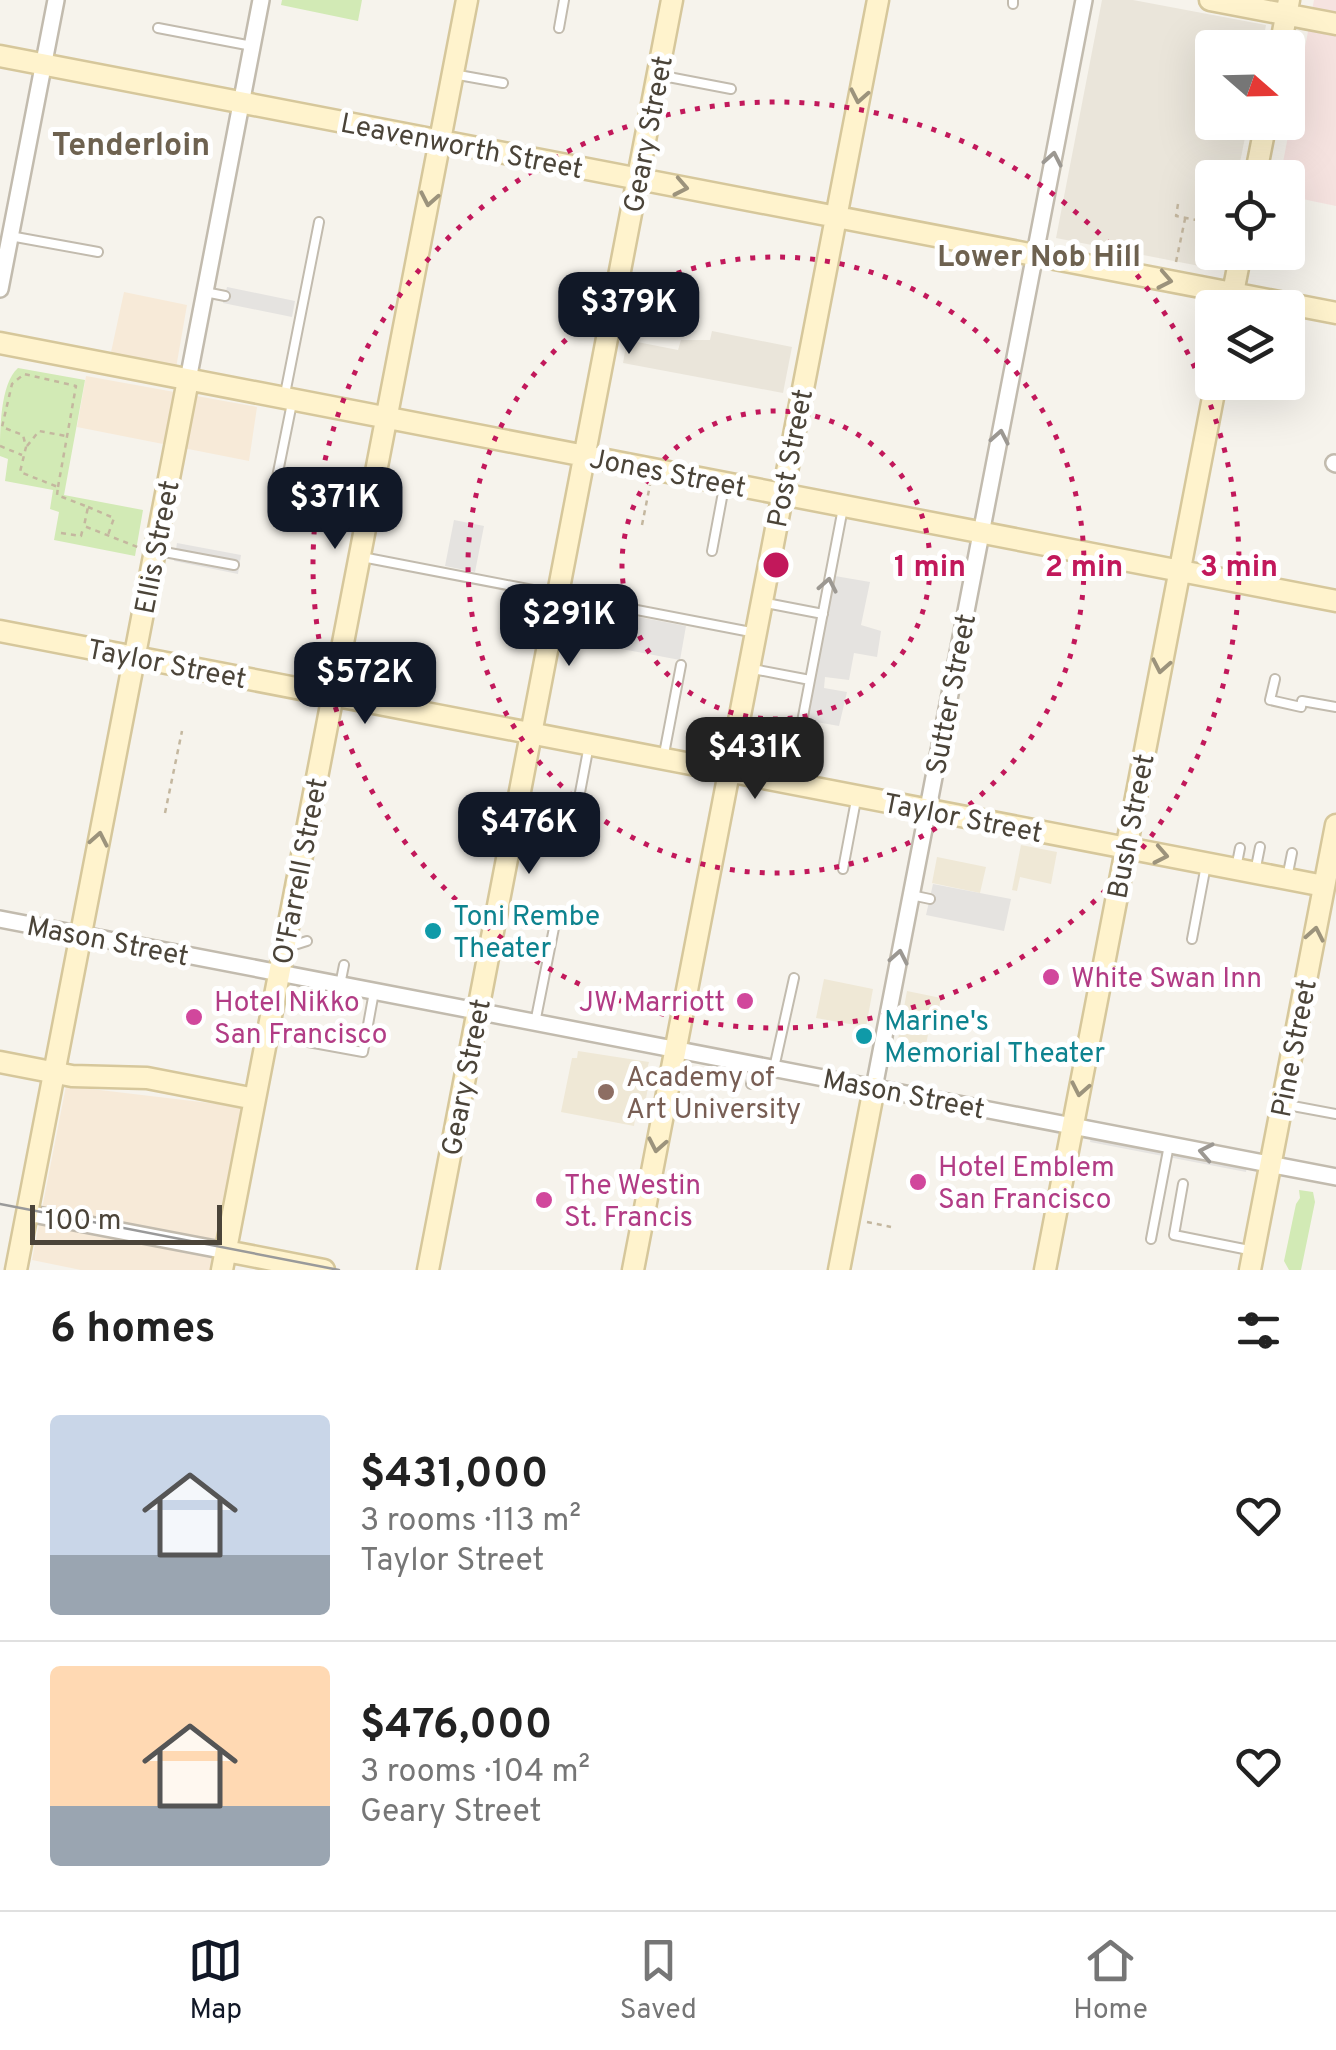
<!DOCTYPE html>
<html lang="en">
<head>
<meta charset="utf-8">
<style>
  body { margin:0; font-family:Overpass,sans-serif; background:#f6f6f6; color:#222; height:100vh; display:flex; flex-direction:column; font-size:38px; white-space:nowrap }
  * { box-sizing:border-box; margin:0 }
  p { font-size:32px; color:#767676 }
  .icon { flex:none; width:55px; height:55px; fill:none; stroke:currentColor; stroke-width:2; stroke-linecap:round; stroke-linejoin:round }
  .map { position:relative; height:1270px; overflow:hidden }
  .side { display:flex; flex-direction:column; background:#fff; flex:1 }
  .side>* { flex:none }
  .needle { width:65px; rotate:110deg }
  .buttons { position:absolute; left:1195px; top:30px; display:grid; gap:20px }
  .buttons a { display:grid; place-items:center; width:110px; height:110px; border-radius:10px; background:#fff; box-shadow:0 10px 40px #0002; font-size:50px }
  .scale { position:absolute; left:30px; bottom:25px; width:192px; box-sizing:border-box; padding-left:10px; border:5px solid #4b4439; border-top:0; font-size:28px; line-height:35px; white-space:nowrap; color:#4b4439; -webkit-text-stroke:8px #fff; paint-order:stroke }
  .price { position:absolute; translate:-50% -85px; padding:0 22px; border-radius:20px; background:#111827; color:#fff; font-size:32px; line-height:65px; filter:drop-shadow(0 2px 5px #0008) }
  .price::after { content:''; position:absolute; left:50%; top:60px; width:30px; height:22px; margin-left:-15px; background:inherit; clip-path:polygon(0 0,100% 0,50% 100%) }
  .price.current { background:#222; color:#fff }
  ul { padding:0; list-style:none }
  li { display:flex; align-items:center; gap:30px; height:250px; padding:0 50px }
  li+li { border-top:2px solid #e0e0e0 }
  li span { display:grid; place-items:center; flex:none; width:280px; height:200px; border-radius:10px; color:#555 }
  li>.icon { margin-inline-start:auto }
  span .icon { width:120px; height:120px; fill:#fffc; stroke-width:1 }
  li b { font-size:42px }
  h2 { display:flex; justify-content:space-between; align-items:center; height:120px; padding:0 50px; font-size:42px }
  .dock { display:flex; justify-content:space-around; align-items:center; height:140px; border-top:2px solid #e0e0e0; background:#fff; font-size:28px; color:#767676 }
  .dock a { display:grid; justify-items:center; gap:5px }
  .dock .current { color:#111827 }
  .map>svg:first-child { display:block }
  .residential { fill:#eae5da }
  .commercial { fill:#f7ead8 }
  .education { fill:#efe8d6 }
  .medical { fill:#f6e3e0 }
  .green { fill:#d2eab5 }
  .parking { fill:#e5e3e0 }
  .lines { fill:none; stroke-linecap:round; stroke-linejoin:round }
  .lane-casing { stroke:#c2bbae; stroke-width:12 }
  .street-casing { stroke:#c2bbae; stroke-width:20 }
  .secondary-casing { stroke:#d6c79b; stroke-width:25 }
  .path { stroke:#c4b79f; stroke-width:2.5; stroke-dasharray:5 5; stroke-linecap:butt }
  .lane { stroke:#fff; stroke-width:8 }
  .street { stroke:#fff; stroke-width:15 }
  .secondary { stroke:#fff3cd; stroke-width:20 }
  .tram { stroke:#9a9a9a; stroke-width:2.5 }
  .oneway { stroke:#9c937c }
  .oneway2 { stroke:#9c9892 }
  .ring { fill:none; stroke:#c2185b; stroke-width:5; stroke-dasharray:5 10 }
  .culture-dot { fill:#0f9aa8; stroke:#fff; stroke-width:4 }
  .hotel-dot { fill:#d1479c; stroke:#fff; stroke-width:4 }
  .education-dot { fill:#8d6e63; stroke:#fff; stroke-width:4 }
  .labels { text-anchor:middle; stroke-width:10; stroke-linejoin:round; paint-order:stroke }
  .street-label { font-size:28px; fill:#4b4439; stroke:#fff }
  .culture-label { font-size:28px; fill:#0d838f; stroke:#fff; text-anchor:start }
  .hotel-label { font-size:28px; fill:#b23c85; stroke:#fff; text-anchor:start }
  .education-label { font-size:28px; fill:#785e54; stroke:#fff; text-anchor:start }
  .neighbourhood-label { font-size:30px; font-weight:bold; fill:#6e6250; stroke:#fff }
  .quarter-label { font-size:32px; font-weight:bold; fill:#6e6250; stroke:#fff }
  .centre { fill:#c2185b; stroke:#fff; stroke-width:5 }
  .ring-label { font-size:30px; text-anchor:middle; font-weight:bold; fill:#c2185b; stroke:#fff; stroke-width:10; stroke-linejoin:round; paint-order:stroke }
</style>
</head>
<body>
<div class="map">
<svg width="1336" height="1270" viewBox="0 0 1336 1270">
  <rect width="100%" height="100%" fill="#f6f3ec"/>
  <!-- residential -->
  <path class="residential" d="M 1102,0 L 1133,0 L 1266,25 L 1262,47 L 1212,48 L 1212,122 L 1248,123 L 1237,177 L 1212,178 L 1212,252 L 1223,253 L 1220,270 L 1056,238 Z
    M 712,331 L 792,347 L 783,393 L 623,363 L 627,340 L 678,350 L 681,340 L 710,340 Z"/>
  <!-- commercial -->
  <path class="commercial" d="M 124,292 L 187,305 L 176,368 L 110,357 Z
    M 86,376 L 257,407 L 249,461 L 77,427 Z
    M 66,1086 L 243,1107 L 217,1270 L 81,1270 L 32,1260 Z"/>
  <!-- education -->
  <path class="education" d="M 1021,845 L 1057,852 L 1051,884 L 1020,877 L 1017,891 L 1012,890 Z
    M 937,857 L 986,867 L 980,893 L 932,883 Z
    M 824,979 L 873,989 L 866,1027 L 816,1018 Z
    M 907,991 L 941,998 L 936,1024 L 930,1024 L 925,1050 L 897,1045 Z
    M 578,1051 L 649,1062 L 647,1069 L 651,1072 L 642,1119 L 635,1119 L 634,1126 L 561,1112 L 572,1058 L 577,1058 Z"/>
  <!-- medical -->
  <path class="medical" d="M 1314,0 L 1336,0 L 1336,206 L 1288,196 L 1288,178 L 1280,178 Z"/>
  <!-- green -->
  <path class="green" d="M 282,0 L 362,0 L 358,21 L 281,5 Z
    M 18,368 L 85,380 L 64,495 L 143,510 L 135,556 L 54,540 L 59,512 L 50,509 L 53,490 L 5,481 L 8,459 L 0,456 C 0,430 0,384 18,368 Z
    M 1299,1190 L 1313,1192 L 1315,1202 L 1301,1270 L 1289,1270 L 1284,1261 L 1296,1204 L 1300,1198 Z"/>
  <!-- parking -->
  <path class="parking" d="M 227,287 L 295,301 L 292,317 L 223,303 Z
    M 454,520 L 484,526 L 475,572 L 445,566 Z
    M 177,543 L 241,555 L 238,574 L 174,561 Z
    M 835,576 L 870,582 L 861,625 L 881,631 L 877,657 L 854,653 L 849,680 L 825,677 L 824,688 L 847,692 L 839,726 L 805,720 Z
    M 575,605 L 686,626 L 680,660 L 569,639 Z
    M 933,884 L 1011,899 L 1004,931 L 926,915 Z
    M 1092,1130 L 1248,1160 L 1246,1172 L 1090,1142 Z"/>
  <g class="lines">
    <defs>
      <path id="lane" d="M 1013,4 L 1013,0
        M 158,28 L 252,46
        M 559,28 L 564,0
        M 453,74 L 503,83
        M 658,75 L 731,89
        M 10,236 L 98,252
        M 205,292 L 225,296
        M 285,394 L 319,222
        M 274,492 L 292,403
        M 159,551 L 234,565
        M 712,551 L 724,487
        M 362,557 L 756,633
        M 766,603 L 823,614
        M 753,669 L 810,680
        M 1275,679 L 1270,700 L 1301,707 L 1302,701 L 1336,707
        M 664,754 L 681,665
        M 791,779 L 843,508
        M 571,840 L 589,745
        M 1236,868 L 1240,848
        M 843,869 L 856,800
        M 1255,872 L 1260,847
        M 1287,878 L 1292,853
        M 911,895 L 930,899
        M 1192,939 L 1206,865
        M 288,947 L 307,941
        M 340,985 L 344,965
        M 535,1023 L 554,928
        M 270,1035 L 363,1052 L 374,992
        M 774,1068 L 794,978
        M 751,1084 L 755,1065
        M 1282,1104 L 1336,1114
        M 1183,1184 L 1174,1235 L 1249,1250
        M 1151,1239 L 1169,1145"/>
      <path id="street" d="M 0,289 L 56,0
        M 188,380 L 261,0
        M 1334,463 L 1336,464
        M 0,919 L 1336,1177
        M 874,1088 L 1084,0
        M 27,1213 L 226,1251"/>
      <path id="secondary" d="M 1210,0 L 1336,24
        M 1280,48 L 1289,0
        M 0,56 L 1336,313
        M 1255,178 L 1266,122
        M 1230,308 L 1241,252
        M 0,343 L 1336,601
        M 0,631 L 1324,886
        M 0,1062 L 72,1076 L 147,1078 L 255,1099
        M 226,1251 L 324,1270
        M 16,1270 L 188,380
        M 222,1270 L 467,0
        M 428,1270 L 672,0
        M 633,1270 L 878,0
        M 839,1270 L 874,1088
        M 1045,1270 L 1216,382
        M 1250,1270 L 1336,825"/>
    </defs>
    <!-- lane casing -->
    <use href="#lane" class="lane-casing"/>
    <!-- street casing -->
    <use href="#street" class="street-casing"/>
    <!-- secondary casing -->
    <use href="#secondary" class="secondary-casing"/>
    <!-- path -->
    <path class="path" d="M 1178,204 L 1176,216 L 1212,223
      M 1176,262 L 1185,219
      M 0,446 L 22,455
      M 27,446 L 39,431 L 66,436
      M 58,487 L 76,386 L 24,374 L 12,384 L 2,427 L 23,435 L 26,447 L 20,472 L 58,487 L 57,495 L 88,507 L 84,526 L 140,548
      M 88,507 L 114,518 L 108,535
      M 642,525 L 650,485
      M 61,533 L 81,536 L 83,528
      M 165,813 L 182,731
      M 867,1222 L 891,1227"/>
    <!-- lane -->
    <use href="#lane" class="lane"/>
    <!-- street -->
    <use href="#street" class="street"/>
    <!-- secondary -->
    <use href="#secondary" class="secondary"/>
    <!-- tram -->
    <path class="tram" d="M 0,1204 L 339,1270"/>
  </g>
  <!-- one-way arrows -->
  <defs><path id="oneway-chevron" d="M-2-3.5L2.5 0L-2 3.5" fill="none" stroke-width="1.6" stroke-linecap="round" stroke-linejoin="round" transform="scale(2.5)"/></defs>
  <g class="oneway">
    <use href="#oneway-chevron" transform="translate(859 96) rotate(101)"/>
    <use href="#oneway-chevron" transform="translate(681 187) rotate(11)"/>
    <use href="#oneway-chevron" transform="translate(429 199) rotate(101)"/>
    <use href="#oneway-chevron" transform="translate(1165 280) rotate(11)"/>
    <use href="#oneway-chevron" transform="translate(1161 666) rotate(101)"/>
    <use href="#oneway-chevron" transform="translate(99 839) rotate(-79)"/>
    <use href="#oneway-chevron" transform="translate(1161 855) rotate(11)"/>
    <use href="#oneway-chevron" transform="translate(1315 934) rotate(-79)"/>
    <use href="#oneway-chevron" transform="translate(1080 1089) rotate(101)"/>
    <use href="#oneway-chevron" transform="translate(657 1145) rotate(101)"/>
  </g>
  <g class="oneway2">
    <use href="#oneway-chevron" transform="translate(1053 159) rotate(-79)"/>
    <use href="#oneway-chevron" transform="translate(1000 437) rotate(-79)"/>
    <use href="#oneway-chevron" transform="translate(828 585) rotate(-79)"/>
    <use href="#oneway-chevron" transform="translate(899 957) rotate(-79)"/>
    <use href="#oneway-chevron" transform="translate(1206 1152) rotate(-169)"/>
  </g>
  <!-- distance rings -->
  <g class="ring">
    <circle cx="776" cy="565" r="154"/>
    <circle cx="776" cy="565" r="308"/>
    <circle cx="776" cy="565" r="463"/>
  </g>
  <!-- markers -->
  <g class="culture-dot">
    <circle cx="433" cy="931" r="10"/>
    <circle cx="864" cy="1036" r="10"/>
  </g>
  <g class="hotel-dot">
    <circle cx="1051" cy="977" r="10"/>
    <circle cx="745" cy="1001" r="10"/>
    <circle cx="194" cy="1017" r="10"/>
    <circle cx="918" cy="1182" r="10"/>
    <circle cx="544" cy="1200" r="10"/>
  </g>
  <circle class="education-dot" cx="606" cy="1092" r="10"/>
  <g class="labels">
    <!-- street labels -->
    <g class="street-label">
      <text transform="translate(647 134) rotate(-79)" y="10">Geary Street</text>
      <text transform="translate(462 145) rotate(11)" y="10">Leavenworth Street</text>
      <text transform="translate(789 458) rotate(-79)" y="10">Post Street</text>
      <text transform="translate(668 472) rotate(11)" y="10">Jones Street</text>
      <text transform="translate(156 547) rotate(-79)" y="10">Ellis Street</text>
      <text transform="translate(167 663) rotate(11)" y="10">Taylor Street</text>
      <text transform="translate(950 694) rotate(-79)" y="10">Sutter Street</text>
      <text transform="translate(963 817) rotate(11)" y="10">Taylor Street</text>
      <text transform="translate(1130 826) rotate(-79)" y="10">Bush Street</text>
      <text transform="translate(299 871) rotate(-79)" y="10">O'Farrell Street</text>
      <text transform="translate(108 940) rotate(11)" y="10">Mason Street</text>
      <text transform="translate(1293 1048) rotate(-79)" y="10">Pine Street</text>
      <text transform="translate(465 1077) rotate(-79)" y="10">Geary Street</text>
      <text transform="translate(904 1093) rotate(11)" y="10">Mason Street</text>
    </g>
    <!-- culture labels -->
    <g class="culture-label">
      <text x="453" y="925">Toni Rembe<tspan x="453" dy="32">Theater</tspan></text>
      <text x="884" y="1030">Marine's<tspan x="884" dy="32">Memorial Theater</tspan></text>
    </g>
    <!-- hotel labels -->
    <g class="hotel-label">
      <text x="1071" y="987">White Swan Inn</text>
      <text x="214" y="1011">Hotel Nikko<tspan x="214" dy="32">San Francisco</tspan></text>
      <text x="725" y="1011" text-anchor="end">JW Marriott</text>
      <text x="938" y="1176">Hotel Emblem<tspan x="938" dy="32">San Francisco</tspan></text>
      <text x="564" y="1194">The Westin<tspan x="564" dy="32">St. Francis</tspan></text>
    </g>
    <!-- education labels -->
    <g class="education-label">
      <text x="626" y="1086">Academy of<tspan x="626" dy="32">Art University</tspan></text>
    </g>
    <!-- neighbourhood labels -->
    <g class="neighbourhood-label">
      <text x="1039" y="266">Lower Nob Hill</text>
    </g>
    <!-- quarter labels -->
    <g class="quarter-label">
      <text x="131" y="155">Tenderloin</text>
    </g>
  </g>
  <circle cx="776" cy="565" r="15" class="centre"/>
  <g class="ring-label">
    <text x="930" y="576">1 min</text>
    <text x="1084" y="576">2 min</text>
    <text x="1239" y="576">3 min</text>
  </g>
</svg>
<div class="buttons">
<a><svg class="needle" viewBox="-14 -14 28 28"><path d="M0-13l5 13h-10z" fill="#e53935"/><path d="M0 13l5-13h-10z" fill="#767676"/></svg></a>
<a><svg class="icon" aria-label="locate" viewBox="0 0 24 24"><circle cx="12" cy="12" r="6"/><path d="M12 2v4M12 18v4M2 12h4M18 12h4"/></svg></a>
<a><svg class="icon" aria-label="layers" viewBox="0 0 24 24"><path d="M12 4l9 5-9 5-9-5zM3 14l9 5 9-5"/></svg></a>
</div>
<div class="scale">100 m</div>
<b class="price" style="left:629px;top:357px">$379K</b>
<b class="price" style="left:335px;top:552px">$371K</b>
<b class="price" style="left:569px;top:669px">$291K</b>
<b class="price" style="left:365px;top:727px">$572K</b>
<b class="price current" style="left:755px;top:802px">$431K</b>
<b class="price" style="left:529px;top:877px">$476K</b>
</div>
<section class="side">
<h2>6 homes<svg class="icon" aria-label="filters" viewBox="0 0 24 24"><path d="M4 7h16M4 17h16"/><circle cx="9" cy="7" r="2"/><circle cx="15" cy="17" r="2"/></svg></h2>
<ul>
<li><span style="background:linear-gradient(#c9d6e8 70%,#9aa5b1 0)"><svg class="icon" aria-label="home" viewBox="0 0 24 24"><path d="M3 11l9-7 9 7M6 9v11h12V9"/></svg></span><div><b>$431,000</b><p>3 rooms · 113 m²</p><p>Taylor Street</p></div><svg class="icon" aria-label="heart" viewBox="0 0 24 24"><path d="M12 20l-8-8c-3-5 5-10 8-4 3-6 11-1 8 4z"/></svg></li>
<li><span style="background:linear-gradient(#ffd9b3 70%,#9aa5b1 0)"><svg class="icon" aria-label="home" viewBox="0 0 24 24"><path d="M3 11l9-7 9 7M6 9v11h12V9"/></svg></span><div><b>$476,000</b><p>3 rooms · 104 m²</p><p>Geary Street</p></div><svg class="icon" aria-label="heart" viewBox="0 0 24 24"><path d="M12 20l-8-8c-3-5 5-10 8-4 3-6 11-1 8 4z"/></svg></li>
</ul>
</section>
<nav class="dock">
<a class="current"><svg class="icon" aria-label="map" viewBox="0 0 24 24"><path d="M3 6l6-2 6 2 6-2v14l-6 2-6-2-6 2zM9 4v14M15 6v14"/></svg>Map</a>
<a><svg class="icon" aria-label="saved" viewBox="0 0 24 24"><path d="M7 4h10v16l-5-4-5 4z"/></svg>Saved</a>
<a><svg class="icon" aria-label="home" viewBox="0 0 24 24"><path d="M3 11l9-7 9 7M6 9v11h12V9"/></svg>Home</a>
</nav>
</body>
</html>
